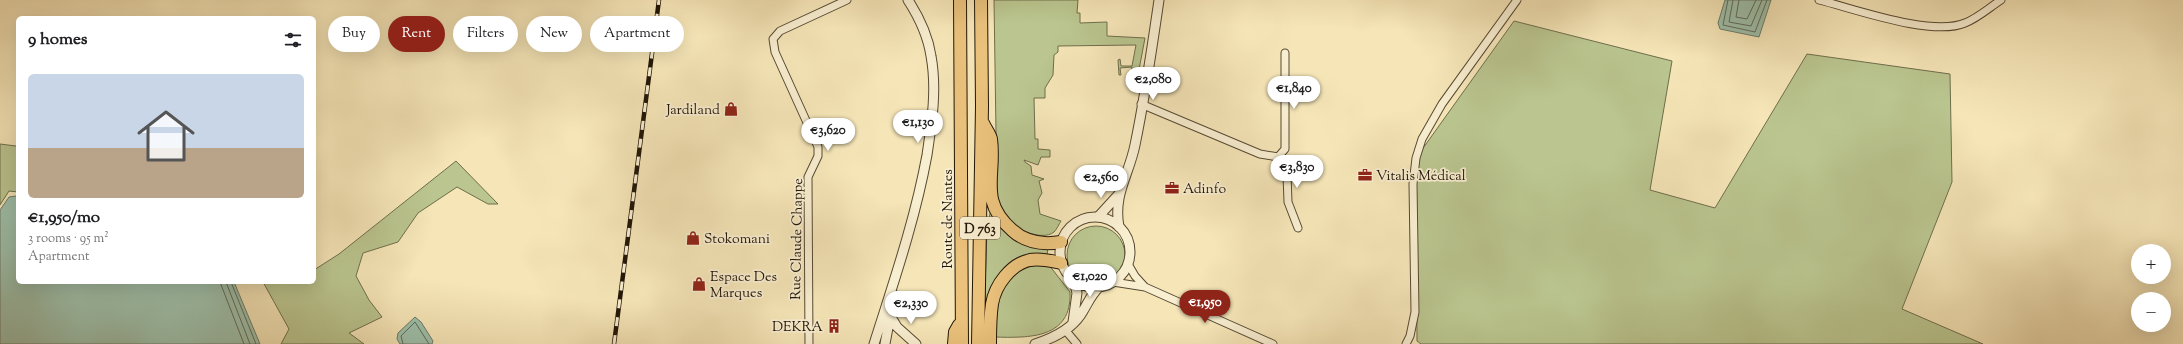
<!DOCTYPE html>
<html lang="en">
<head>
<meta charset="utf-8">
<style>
  body { margin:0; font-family:"Sorts Mill Goudy",serif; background:#f6f6f6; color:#202124; height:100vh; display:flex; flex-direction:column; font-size:15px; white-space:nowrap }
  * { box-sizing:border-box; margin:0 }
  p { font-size:13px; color:#757577 }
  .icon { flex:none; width:22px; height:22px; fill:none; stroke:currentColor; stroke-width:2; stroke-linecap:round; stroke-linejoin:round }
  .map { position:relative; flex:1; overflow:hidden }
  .panel { position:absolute; left:16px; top:16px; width:300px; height:268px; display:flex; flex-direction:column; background:#fff; border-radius:6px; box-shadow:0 4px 16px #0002 }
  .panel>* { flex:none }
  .banner { position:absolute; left:328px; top:16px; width:380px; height:36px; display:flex; gap:8px }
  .controls { position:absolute; left:2131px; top:244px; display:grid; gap:8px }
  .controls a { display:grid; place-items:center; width:40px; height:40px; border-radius:50%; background:#fff; box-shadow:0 4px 16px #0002; font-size:20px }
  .price { position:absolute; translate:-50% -34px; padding:0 9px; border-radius:14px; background:#fff; color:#222; font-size:13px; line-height:26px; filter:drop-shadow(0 1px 2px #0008) }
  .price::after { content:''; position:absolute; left:50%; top:24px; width:12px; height:9px; margin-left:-6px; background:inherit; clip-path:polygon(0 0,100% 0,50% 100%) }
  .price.on { background:#8f2418; color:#fff }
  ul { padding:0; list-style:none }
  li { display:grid; align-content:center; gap:8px; height:212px; padding:0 12px }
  li span { display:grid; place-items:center; height:124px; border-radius:6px; color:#555 }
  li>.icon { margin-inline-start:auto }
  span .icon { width:72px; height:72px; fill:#fffc; stroke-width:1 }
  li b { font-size:17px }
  h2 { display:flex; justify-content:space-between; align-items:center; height:48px; padding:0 12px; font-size:17px }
  .pill { padding:0 14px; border-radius:18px; background:#fff; box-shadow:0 4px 16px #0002; font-size:14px; line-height:36px }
  .pill.on { background:#8f2418; color:#fff }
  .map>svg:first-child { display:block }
  .green { fill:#bac58f; stroke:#6e6e4b }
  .water { fill:#9dbfaa; stroke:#6c7b69 }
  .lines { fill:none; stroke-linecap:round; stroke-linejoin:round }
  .shore { stroke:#606a58; stroke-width:1 }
  .minor-casing { stroke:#574a33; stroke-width:9 }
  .tertiary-casing { stroke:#574a33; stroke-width:11 }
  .trunk-casing { stroke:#221607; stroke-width:14 }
  .minor { stroke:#f8eed0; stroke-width:7 }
  .tertiary { stroke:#f8eed0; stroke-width:9 }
  .trunk { stroke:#eac27c; stroke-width:12 }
  .rail-casing { stroke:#221607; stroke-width:4.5 }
  .rail { stroke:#f8eed0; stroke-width:3; stroke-dasharray:9; stroke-linecap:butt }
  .labels { text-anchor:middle; stroke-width:3.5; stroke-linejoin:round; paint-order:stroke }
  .shield { fill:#f8eed0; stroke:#625743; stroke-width:1 }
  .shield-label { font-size:13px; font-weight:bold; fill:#221607 }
  .poi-label { font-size:14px; fill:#221607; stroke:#f8eed0; text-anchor:start }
  .street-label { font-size:14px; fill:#221607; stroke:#f8eed0 }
</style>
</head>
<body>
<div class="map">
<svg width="2183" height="344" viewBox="0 0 2183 344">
  <rect width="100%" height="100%" fill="#f5e5b7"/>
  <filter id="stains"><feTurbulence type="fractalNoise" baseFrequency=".005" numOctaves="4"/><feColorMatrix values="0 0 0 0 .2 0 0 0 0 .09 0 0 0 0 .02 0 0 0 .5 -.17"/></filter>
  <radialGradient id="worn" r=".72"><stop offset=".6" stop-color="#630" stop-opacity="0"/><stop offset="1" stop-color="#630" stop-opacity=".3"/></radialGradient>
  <!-- green -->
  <path class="green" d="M 994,0 L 1078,0 L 1077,13 L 1080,13 L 1080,23 L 1107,22 L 1107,36 L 1145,38 L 1138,75 L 1131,74 L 1132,67 L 1120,68 L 1121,75 L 1119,75 L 1118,60 L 1120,59 L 1121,66 L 1132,66 L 1136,45 L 1058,46 L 1058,52 L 1054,55 L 1053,75 L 1045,88 L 1045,98 L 1034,98 L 1035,139 L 1038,139 L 1038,149 L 1050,150 L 1050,157 L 1041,157 L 1038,165 L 1024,160 L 1025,162 L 1031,166 L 1032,175 L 1044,179 L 1039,181 L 1042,193 L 1038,200 L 1040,214 L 1061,221 C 1059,224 1057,229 1054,232 C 1042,242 1011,228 1004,216 C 1000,211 999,204 997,199 Z
    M 1514,21 L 1672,61 L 1650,190 L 1715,208 L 1807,54 L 1950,74 L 1952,182 L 1902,309 L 1983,344 L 1421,344 L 1417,341 L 1416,158 Z
    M 0,144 L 16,146 L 18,149 L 18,192 L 9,191 L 0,205 Z
    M 456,161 L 498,204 L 488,204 L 457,187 L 418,213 L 398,242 L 363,253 L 356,276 L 369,300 L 382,317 L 349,333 L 364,344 L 281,344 L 289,329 L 263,282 L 291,282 L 293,284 L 296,282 L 314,282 L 314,270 L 339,254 Z
    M 991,209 L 1048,248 L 1047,255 L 1017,262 L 984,323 L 987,227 Z
    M1067 255a29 29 0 1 1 58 0a29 29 0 1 1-58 0Z
    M 1037,263 L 1049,265 L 1070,292 C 1072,339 1029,338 994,337 C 998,300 996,276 1037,263 Z"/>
  <!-- water -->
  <path class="water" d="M 1725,0 L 1771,0 L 1759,37 L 1720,29 L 1718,23 Z
    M 16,196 L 18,196 L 18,282 L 234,282 L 260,344 L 0,344 L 0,210 L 9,197 Z
    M 415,317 L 421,322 L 433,341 L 432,344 L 400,344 L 397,339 L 398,333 Z"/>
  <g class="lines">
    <!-- shore -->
    <path class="shore" d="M 1728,0 L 1723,25 L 1755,32 L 1767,0
      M 1733,0 L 1729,22 L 1751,26 L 1762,0
      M 1739,0 L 1736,17 L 1747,19 L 1756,0
      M 220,282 L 244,344
      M 226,282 L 250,344
      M 231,282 L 256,344
      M 403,344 L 401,336 L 415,322 L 429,344"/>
    <defs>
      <path id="minor" d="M 1819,0 C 1855,9 1932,37 1965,23 C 1978,18 1990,7 2001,0
        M 1141,104 L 1260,154 L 1278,157
        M 1278,157 L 1285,149 L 1285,53
        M 1278,157 L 1287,175 L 1288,202 L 1298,228
        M 1128,264 L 1135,276 L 1145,287
        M 1113,282 L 1145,287 L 1273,344
        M 1066,331 L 1077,344
        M 809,344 L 808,177 L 818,156 L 818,147 L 775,52 L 773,39 L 780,31 L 847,0
        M 1406,344 L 1410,336 L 1415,312 L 1413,184 L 1416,158 L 1422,139 L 1442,104 L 1517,0"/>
      <path id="tertiary" d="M1060 252a35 35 0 1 1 70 0a35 35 0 1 1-70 0Z
        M 1098,217 L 1119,194
        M 1119,227 C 1113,194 1129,175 1135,145 C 1145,97 1152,48 1159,0
        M 891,317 L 897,327 L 916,344
        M 1073,322 L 1077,293 L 1074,281
        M 874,344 C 894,281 915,220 927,155 C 932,121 937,89 931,56 C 928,36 919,17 908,0
        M 885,344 L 894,295
        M 1035,344 C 1054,338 1073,329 1083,311 C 1089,301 1091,295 1099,287"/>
      <path id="trunk" d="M 960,0 L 962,344
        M 983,123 C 985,128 990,134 991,139 C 996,176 978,200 1012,230 C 1026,243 1043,245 1061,242
        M 954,344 L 955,332 L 959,325
        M 978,344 L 982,106 L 981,0
        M 990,344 C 990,331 990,317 992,304 C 995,285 1011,264 1030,260 C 1041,258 1051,261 1061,263"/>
    </defs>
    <!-- minor casing -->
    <use href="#minor" class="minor-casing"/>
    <!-- tertiary casing -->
    <use href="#tertiary" class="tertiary-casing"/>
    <!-- trunk casing -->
    <use href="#trunk" class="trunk-casing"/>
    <!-- minor -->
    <use href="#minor" class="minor"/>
    <!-- tertiary -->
    <use href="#tertiary" class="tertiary"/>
    <!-- trunk -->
    <use href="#trunk" class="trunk"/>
    <defs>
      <path id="rail" d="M 614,344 L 659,0"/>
    </defs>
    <!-- rail casing -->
    <use href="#rail" class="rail-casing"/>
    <!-- rail -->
    <use href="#rail" class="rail"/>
  </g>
  <!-- icons -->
  <defs>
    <symbol id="shop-bare" viewBox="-9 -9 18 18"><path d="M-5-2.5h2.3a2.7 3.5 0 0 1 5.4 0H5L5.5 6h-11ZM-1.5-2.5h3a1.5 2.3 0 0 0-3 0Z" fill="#8f2418" stroke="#f8eed0" stroke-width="2.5" paint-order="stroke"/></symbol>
    <symbol id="office-bare" viewBox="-9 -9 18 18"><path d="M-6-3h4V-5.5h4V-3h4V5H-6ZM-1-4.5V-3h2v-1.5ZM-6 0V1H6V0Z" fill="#8f2418" stroke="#f8eed0" stroke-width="2.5" paint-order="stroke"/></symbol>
    <symbol id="building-bare" viewBox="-9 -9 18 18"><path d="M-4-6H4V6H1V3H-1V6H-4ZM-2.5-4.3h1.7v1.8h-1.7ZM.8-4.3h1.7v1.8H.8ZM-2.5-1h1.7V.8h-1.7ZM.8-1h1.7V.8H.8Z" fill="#8f2418" stroke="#f8eed0" stroke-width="2.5" paint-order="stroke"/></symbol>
  </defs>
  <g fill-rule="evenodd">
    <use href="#shop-bare" x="721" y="99" width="20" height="20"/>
    <use href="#office-bare" x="1355" y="165" width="20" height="20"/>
    <use href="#office-bare" x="1162" y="178" width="20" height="20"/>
    <use href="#shop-bare" x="683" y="228" width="20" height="20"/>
    <use href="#shop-bare" x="689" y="274" width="20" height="20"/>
    <use href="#building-bare" x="824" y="316" width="20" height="20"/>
  </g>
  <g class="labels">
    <!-- shield labels -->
    <rect class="shield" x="960" y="217" width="40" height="22" rx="3"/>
    <g class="shield-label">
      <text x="980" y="233">D 763</text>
    </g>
    <!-- poi labels -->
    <g class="poi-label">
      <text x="720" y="114" text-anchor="end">Jardiland</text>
      <text x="1376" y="180">Vitalis Médical</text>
      <text x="1183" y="193">Adinfo</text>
      <text x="704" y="243">Stokomani</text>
      <text x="710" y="281">Espace Des<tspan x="710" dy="16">Marques</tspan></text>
      <text x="823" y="331" text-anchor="end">DEKRA</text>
    </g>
    <!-- street labels -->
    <g class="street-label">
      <text transform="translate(947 219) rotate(-90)" y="5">Route de Nantes</text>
      <text transform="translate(796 239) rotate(-89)" y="5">Rue Claude Chappe</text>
    </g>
  </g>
  <rect width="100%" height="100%" filter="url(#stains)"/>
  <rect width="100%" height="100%" fill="url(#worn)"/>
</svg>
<div class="controls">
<a>+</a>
<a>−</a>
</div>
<b class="price" style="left:1153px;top:101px">€2,080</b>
<b class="price" style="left:1294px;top:110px">€1,840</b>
<b class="price" style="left:918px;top:144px">€1,130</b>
<b class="price" style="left:828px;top:152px">€3,620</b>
<b class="price" style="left:1297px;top:189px">€3,830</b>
<b class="price" style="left:1101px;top:199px">€2,560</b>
<b class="price" style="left:1090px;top:298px">€1,020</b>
<b class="price on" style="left:1205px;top:324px">€1,950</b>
<b class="price" style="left:911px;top:325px">€2,330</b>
<div class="banner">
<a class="pill">Buy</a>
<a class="pill on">Rent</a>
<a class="pill">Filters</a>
<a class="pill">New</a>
<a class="pill">Apartment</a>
</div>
<section class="panel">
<h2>9 homes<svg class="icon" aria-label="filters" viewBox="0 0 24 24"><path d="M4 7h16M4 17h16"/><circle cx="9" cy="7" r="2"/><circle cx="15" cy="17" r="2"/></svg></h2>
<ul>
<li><span style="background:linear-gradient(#c9d6e8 60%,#b9a48a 0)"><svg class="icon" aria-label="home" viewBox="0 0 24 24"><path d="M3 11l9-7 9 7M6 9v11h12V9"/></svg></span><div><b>€1,950/mo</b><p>3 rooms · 95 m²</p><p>Apartment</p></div></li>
</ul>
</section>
</div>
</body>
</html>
